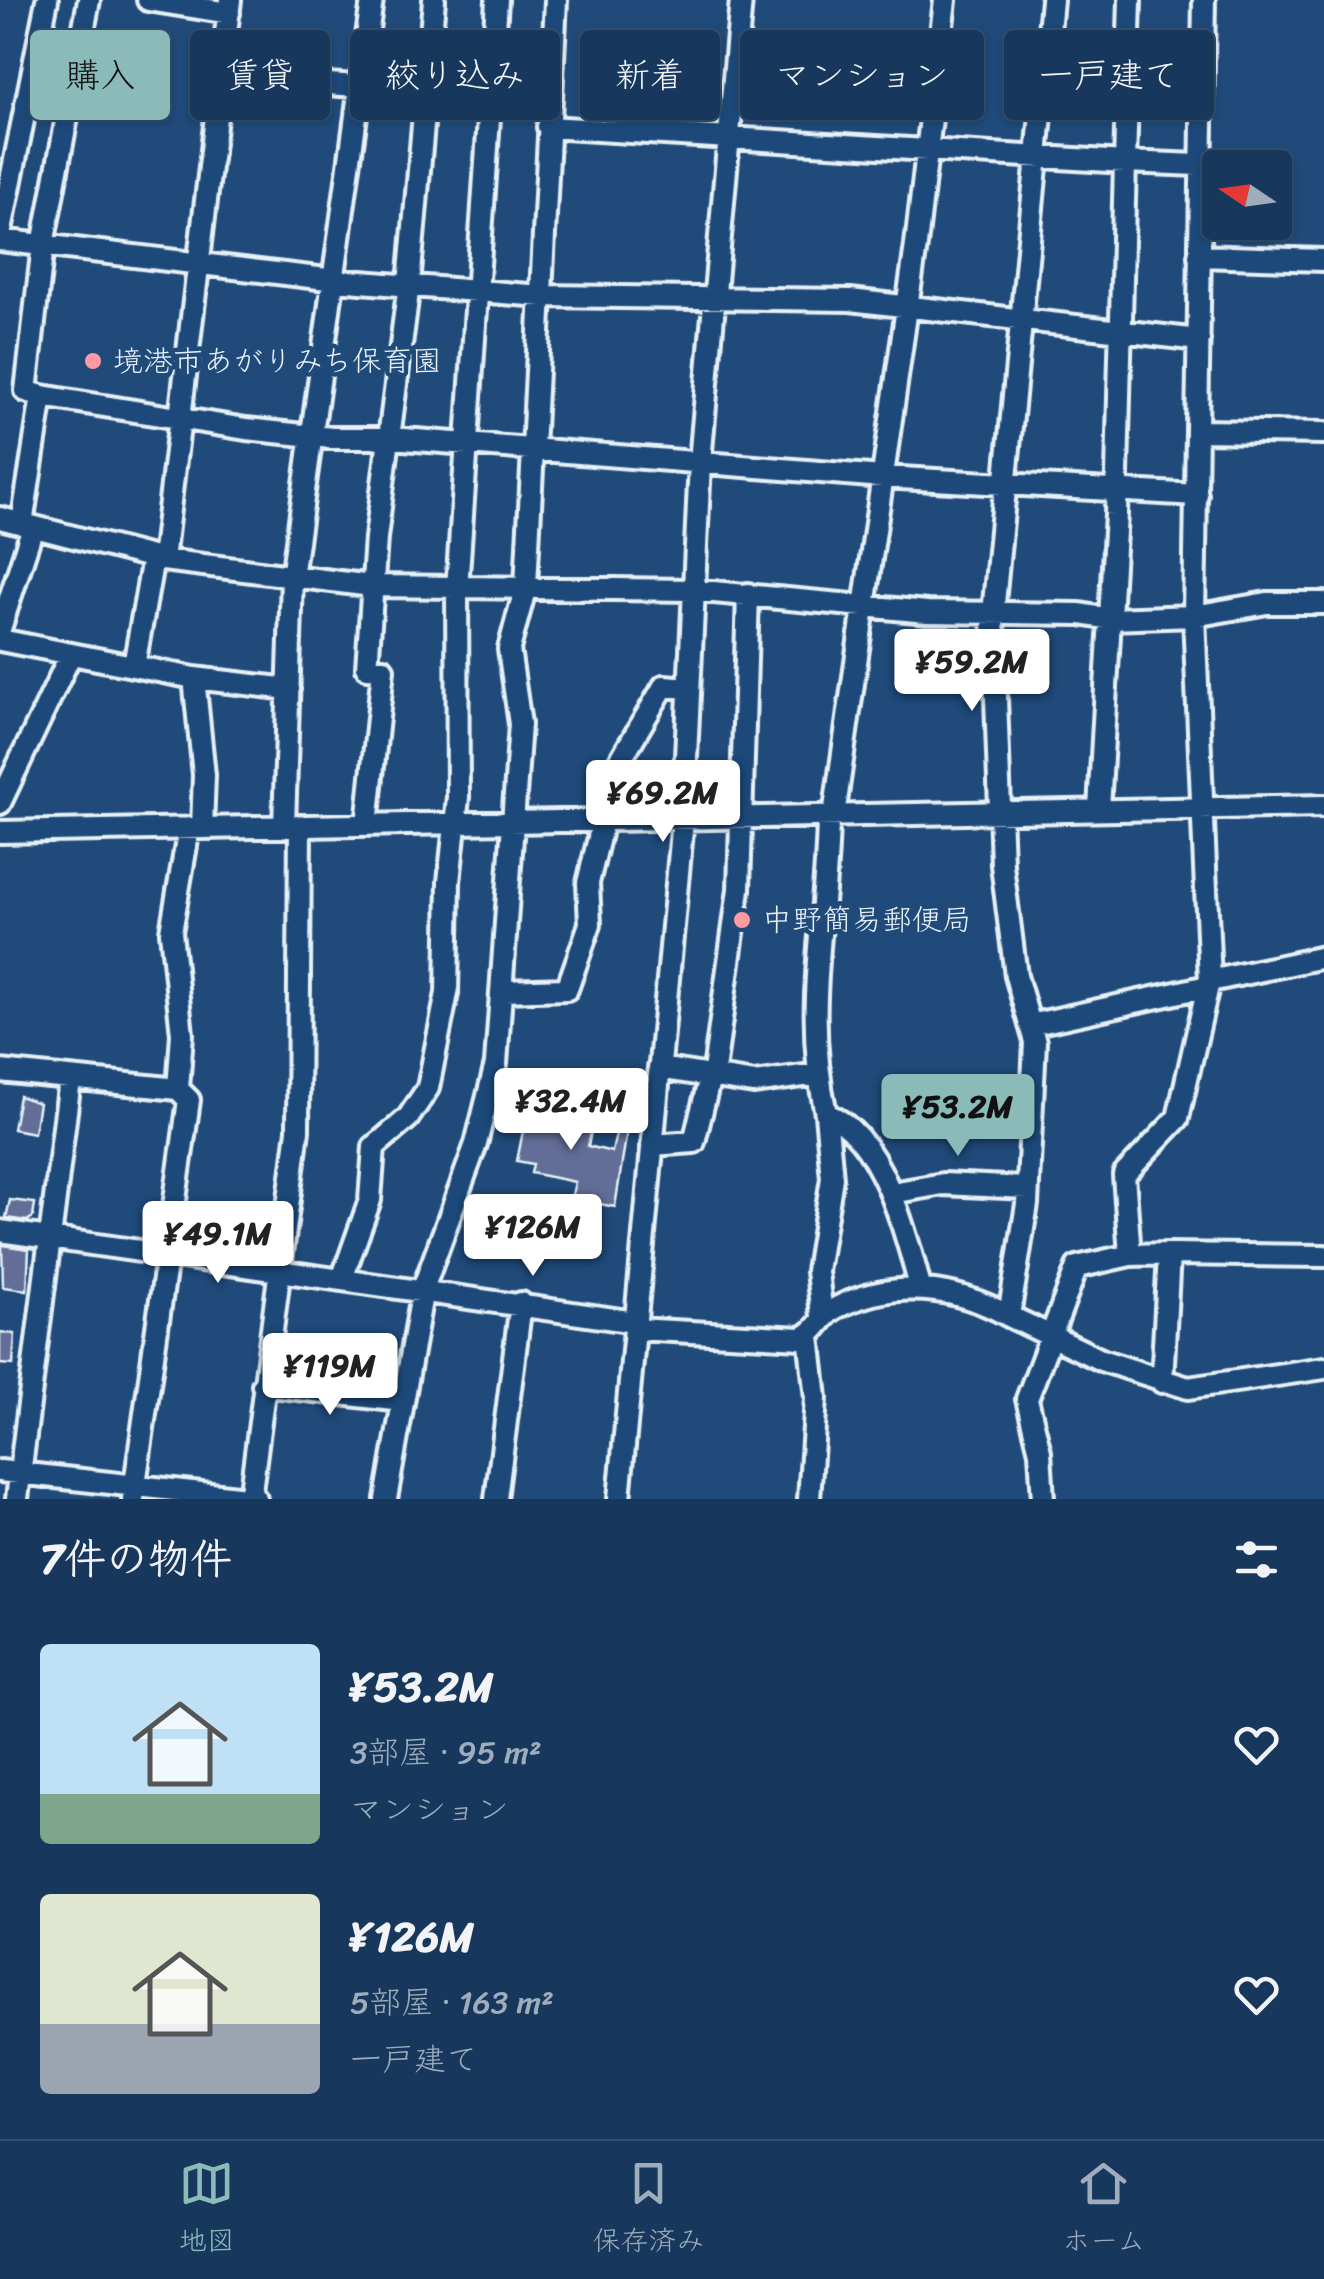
<!DOCTYPE html>
<html lang="ja">
<head>
<meta charset="utf-8">
<style>
  body { margin:0; font-family:Sriracha,"Klee One",sans-serif; background:#203f62; color:#f1f3f6; height:100vh; display:flex; flex-direction:column; font-size:38px; white-space:nowrap }
  * { box-sizing:border-box; margin:0 }
  p { font-size:32px; color:#9eacbb }
  .icon { flex:none; width:55px; height:55px; fill:none; stroke:currentColor; stroke-width:2; stroke-linecap:round; stroke-linejoin:round }
  .map { position:relative; height:1499px; overflow:hidden }
  .sheet { display:flex; flex-direction:column; background:#17385c; flex:1 }
  .sheet>* { flex:none }
  .hud { position:absolute; left:30px; top:30px; width:1265px; height:90px; display:flex; gap:20px }
  .needle { width:65px; rotate:283deg }
  .controls { position:absolute; left:1202px; top:150px; display:grid; gap:20px }
  .controls a { display:grid; place-items:center; width:90px; height:90px; border-radius:10px; background:#17385c; box-shadow:0 2px 8px #0004,0 0 0 2px #365272; font-size:50px }
  .price { position:absolute; translate:-50% -85px; padding:0 22px; border-radius:10px; background:#fff; color:#222; font-size:32px; line-height:65px; filter:drop-shadow(0 2px 5px #0008) }
  .price::after { content:''; position:absolute; left:50%; top:60px; width:30px; height:22px; margin-left:-15px; background:inherit; clip-path:polygon(0 0,100% 0,50% 100%) }
  .price.on { background:#8bbbb9; color:#111 }
  ul { padding:0; list-style:none }
  li { display:flex; align-items:center; gap:30px; height:250px; padding:0 40px }
  li span { display:grid; place-items:center; flex:none; width:280px; height:200px; border-radius:10px; color:#555 }
  li>.icon { margin-inline-start:auto }
  span .icon { width:120px; height:120px; fill:#fffc; stroke-width:1 }
  li b { font-size:42px }
  h2 { display:flex; justify-content:space-between; align-items:center; height:120px; padding:0 40px; font-size:42px }
  .tag { padding:0 35px; border-radius:10px; background:#17385c; box-shadow:0 2px 8px #0004,0 0 0 2px #365272; font-size:35px; line-height:90px }
  .tag.on { background:#8bbbb9; color:#111 }
  .menu { display:flex; justify-content:space-around; align-items:center; height:140px; border-top:2px solid #365272; background:#17385c; font-size:28px; color:#9eacbb }
  .menu a { display:grid; justify-items:center; gap:5px }
  .menu .on { color:#8bbbb9 }
  .map>svg:first-child { display:block }
  .building { fill:#636e98; stroke:#e8f1f8; stroke-width:2.5 }
  .lines { fill:none; stroke-linecap:round; stroke-linejoin:round }
  .minor-casing { stroke:#e8f1f8; stroke-width:28 }
  .minor { stroke:#1f4a7a; stroke-width:20 }
  .poi-dot { fill:#ff9aa2; stroke:#1f4a7a; stroke-width:4 }
  .labels { text-anchor:middle; stroke-width:9; stroke-linejoin:round; paint-order:stroke }
  .poi-label { font-size:30px; fill:#e8f1f8; stroke:#1f4a7a; text-anchor:start }
</style>
</head>
<body>
<div class="map">
<svg width="1324" height="1499" viewBox="0 0 1324 1499">
  <rect width="100%" height="100%" fill="#1f4a7a"/>
  <filter id="ink" filterUnits="userSpaceOnUse"><feTurbulence type="fractalNoise" baseFrequency=".01" numOctaves="2"/><feDisplacementMap in="SourceGraphic" scale="20" xChannelSelector="R" yChannelSelector="G"/><feConvolveMatrix kernelMatrix="1 2 1 2 8 2 1 2 1" color-interpolation-filters="sRGB"/></filter>
  <g filter="url(#ink)">
    <!-- building -->
    <path class="building" d="M 553,1069 L 573,1073 L 565,1122 L 592,1128 L 588,1146 L 612,1152 L 617,1129 L 627,1131 L 615,1207 L 585,1201 L 578,1234 L 564,1231 L 575,1182 L 531,1173 L 533,1164 L 517,1161 L 526,1116 L 540,1119 Z
      M 19,1096 L 39,1103 L 34,1133 L 13,1129 Z
      M 10,1200 L 35,1203 L 33,1217 L 27,1221 L 6,1218 Z
      M 2,1245 L 29,1249 L 27,1290 L 3,1287 Z
      M 0,1332 L 15,1334 L 13,1365 L 0,1364 Z"/>
    <g class="lines">
      <defs>
        <path id="minor" d="M 148,0 L 229,13
          M 1052,0 L 993,614 L 1002,865 L 1016,976 L 1035,1042 L 1027,1204 L 1009,1316 L 1101,1360 L 1188,1388 L 1324,1368
          M 1130,0 L 1125,162 L 1198,165
          M 223,77 L 549,99
          M 548,127 L 1125,162 L 1116,514 L 1099,809
          M 0,235 L 47,0
          M 0,240 L 335,280 L 542,296 L 850,300 L 1199,340
          M 1199,256 L 1324,260
          M 42,396 L 26,391 L 43,245 L 89,0
          M 1199,431 L 1324,433
          M 0,518 L 163,560 L 372,586 L 692,590 L 927,612 L 1080,614 L 1110,619 L 1194,616 L 1267,603 L 1324,603
          M 22,524 L 42,396 L 246,429 L 332,438 L 391,438 L 883,477 L 1197,495
          M 163,560 L 230,0
          M 0,629 L 33,527
          M 0,640 L 194,678
          M 134,666 L 153,558
          M 0,803 L 71,654
          M 828,816 C 827,924 802,1004 826,1114 C 881,1133 907,1236 920,1287
          M 834,816 L 916,245 L 945,0
          M 367,825 L 383,669 L 367,668 L 376,538 L 409,284 L 434,0
          M 284,826 L 292,578 L 372,0
          M 202,828 L 204,775 L 194,678 L 289,689
          M 0,832 L 1324,806
          M 1210,981 L 1324,957
          M 503,991 L 567,989 L 590,924 L 588,883 L 603,821 L 605,786 L 664,686 L 688,688
          M 1030,1025 L 1208,986 L 1210,981 L 1194,616 L 1204,0
          M 659,1068 L 754,1083 L 817,1074
          M 0,1071 L 178,1089 L 189,1100 L 133,1499
          M 713,1078 L 739,889 L 748,594
          M 178,1089 L 182,1034 L 171,932 L 189,828
          M 652,1145 L 694,1142 L 710,1077
          M 892,1193 L 943,1184 L 1027,1188
          M 0,1231 L 635,1322
          M 1169,1254 L 1324,1256
          M 1130,1255 L 1169,1254 L 1162,1382
          M 342,1279 L 370,1200 L 374,1147 L 408,1118 L 428,1088 L 447,993 L 449,882 L 458,797 L 457,589 L 497,0
          M 822,1316 L 817,1271 L 832,1178 L 826,1114
          M 635,1329 L 801,1338 C 816,1334 821,1316 836,1308 C 893,1279 955,1286 1009,1316
          M 263,1385 L 402,1401
          M 0,1471 L 256,1499
          M 17,1499 L 70,1080
          M 250,1499 L 298,1130 L 300,826
          M 386,1499 L 423,1289 L 476,1144 L 496,1064 L 520,724 L 509,649 L 526,586 L 556,0
          M 496,1499 L 521,1303
          M 619,1499 L 683,820 L 700,462 L 741,0
          M 809,1499 L 816,1398 L 809,1336
          M 1043,1499 L 1040,1452 L 1027,1399 L 1077,1267 L 1130,1255 L 1124,1175 L 1178,1118 L 1208,986"/>
      </defs>
      <!-- minor casing -->
      <use href="#minor" class="minor-casing"/>
      <!-- minor -->
      <use href="#minor" class="minor"/>
    </g>
  </g>
  <!-- markers -->
  <g class="poi-dot">
    <circle cx="93" cy="361" r="10"/>
    <circle cx="742" cy="920" r="10"/>
  </g>
  <g class="labels">
    <!-- poi labels -->
    <g class="poi-label">
      <text x="113" y="371">境港市あがりみち保育園</text>
      <text x="762" y="930">中野簡易郵便局</text>
    </g>
  </g>
</svg>
<div class="controls">
<a><svg class="needle" viewBox="-14 -14 28 28"><path d="M0-13l5 13h-10z" fill="#e53935"/><path d="M0 13l5-13h-10z" fill="#9eacbb"/></svg></a>
</div>
<b class="price" style="left:972px;top:714px">¥59.2M</b>
<b class="price" style="left:663px;top:845px">¥69.2M</b>
<b class="price" style="left:571px;top:1153px">¥32.4M</b>
<b class="price on" style="left:958px;top:1159px">¥53.2M</b>
<b class="price" style="left:533px;top:1279px">¥126M</b>
<b class="price" style="left:218px;top:1286px">¥49.1M</b>
<b class="price" style="left:330px;top:1418px">¥119M</b>
<div class="hud">
<a class="tag on">購入</a>
<a class="tag">賃貸</a>
<a class="tag">絞り込み</a>
<a class="tag">新着</a>
<a class="tag">マンション</a>
<a class="tag">一戸建て</a>
</div>
</div>
<section class="sheet">
<h2>7件の物件<svg class="icon" aria-label="filters" viewBox="0 0 24 24"><path d="M4 7h16M4 17h16"/><circle cx="9" cy="7" r="2"/><circle cx="15" cy="17" r="2"/></svg></h2>
<ul>
<li><span style="background:linear-gradient(#bfe0f5 75%,#7fa58c 0)"><svg class="icon" aria-label="home" viewBox="0 0 24 24"><path d="M3 11l9-7 9 7M6 9v11h12V9"/></svg></span><div><b>¥53.2M</b><p>3部屋 · 95 m²</p><p>マンション</p></div><svg class="icon" aria-label="heart" viewBox="0 0 24 24"><path d="M12 20l-8-8c-3-5 5-10 8-4 3-6 11-1 8 4z"/></svg></li>
<li><span style="background:linear-gradient(#dfe7d0 65%,#9aa5b1 0)"><svg class="icon" aria-label="home" viewBox="0 0 24 24"><path d="M3 11l9-7 9 7M6 9v11h12V9"/></svg></span><div><b>¥126M</b><p>5部屋 · 163 m²</p><p>一戸建て</p></div><svg class="icon" aria-label="heart" viewBox="0 0 24 24"><path d="M12 20l-8-8c-3-5 5-10 8-4 3-6 11-1 8 4z"/></svg></li>
</ul>
</section>
<nav class="menu">
<a class="on"><svg class="icon" aria-label="map" viewBox="0 0 24 24"><path d="M3 6l6-2 6 2 6-2v14l-6 2-6-2-6 2zM9 4v14M15 6v14"/></svg>地図</a>
<a><svg class="icon" aria-label="saved" viewBox="0 0 24 24"><path d="M7 4h10v16l-5-4-5 4z"/></svg>保存済み</a>
<a><svg class="icon" aria-label="home" viewBox="0 0 24 24"><path d="M3 11l9-7 9 7M6 9v11h12V9"/></svg>ホーム</a>
</nav>
</body>
</html>
